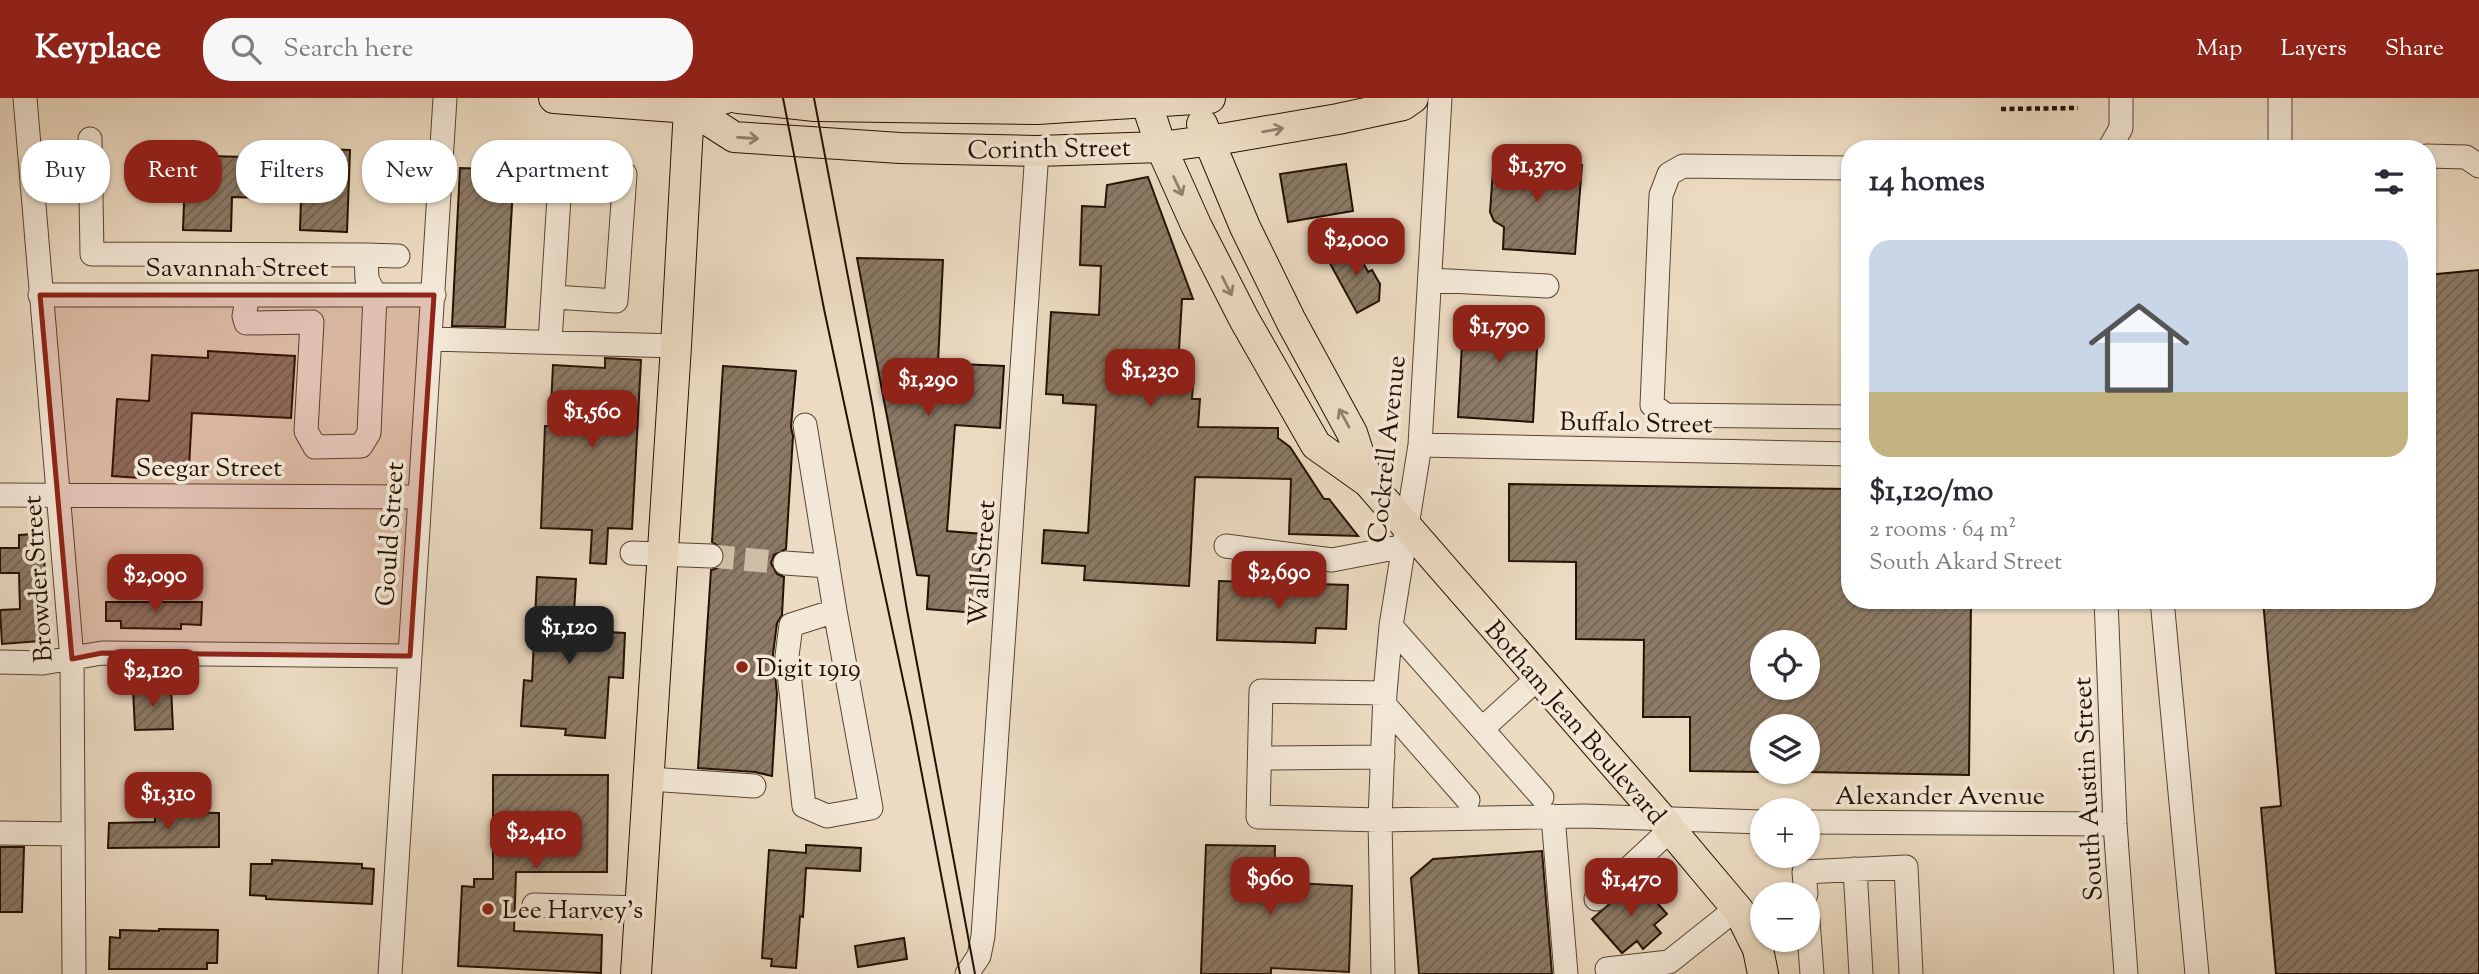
<!DOCTYPE html>
<html lang="en">
<head>
<meta charset="utf-8">
<style>
  body { margin:0; font-family:"Sorts Mill Goudy",serif; background:#f7f7f7; color:#2b2b33; height:100vh; display:flex; flex-direction:column; font-size:26px; white-space:nowrap }
  * { box-sizing:border-box; margin:0 }
  p { font-size:23px; color:#7c7c81 }
  .icon { flex:none; width:38px; height:38px; fill:none; stroke:currentColor; stroke-width:2; stroke-linecap:round; stroke-linejoin:round }
  .map { position:relative; flex:1; overflow:hidden }
  .drawer { position:absolute; left:1841px; top:42px; width:595px; height:469px; display:flex; flex-direction:column; background:#fff; border-radius:28px; box-shadow:0 2px 5px #0004 }
  .drawer>* { flex:none }
  .top-card { position:absolute; left:21px; top:42px; width:665px; height:63px; display:flex; gap:14px }
  .buttons { position:absolute; left:1750px; top:532px; display:grid; gap:14px }
  .buttons a { display:grid; place-items:center; width:70px; height:70px; border-radius:50%; background:#fff; box-shadow:0 2px 5px #0004; font-size:35px }
  .price { position:absolute; translate:-50% -60px; padding:0 16px; border-radius:14px; background:#8f2418; color:#fff; font-size:23px; line-height:46px; filter:drop-shadow(0 2px 4px #0008) }
  .price::after { content:''; position:absolute; left:50%; top:42px; width:21px; height:16px; margin-left:-10px; background:inherit; clip-path:polygon(0 0,100% 0,50% 100%) }
  .price.selected { background:#222; color:#fff }
  ul { padding:0; list-style:none }
  li { display:grid; align-content:center; gap:14px; height:371px; padding:0 28px }
  li+li { border-top:2px solid #e1e1e2 }
  li span { display:grid; place-items:center; height:217px; border-radius:21px; color:#555 }
  li>.icon { margin-inline-start:auto }
  span .icon { width:126px; height:126px; fill:#fffc; stroke-width:1 }
  li b { font-size:30px }
  h2 { display:flex; justify-content:space-between; align-items:center; height:84px; padding:0 28px; font-size:30px }
  .chip { padding:0 24px; border-radius:28px; background:#fff; box-shadow:0 2px 5px #0004; font-size:24px; line-height:63px }
  .chip.selected { background:#8f2418; color:#fff }
  header { display:flex; align-items:center; gap:42px; box-sizing:border-box; height:98px; padding:0 35px; background:#8f2418; color:#fff }
  header strong { font-size:33px }
  nav { display:flex; gap:38px; margin-inline-start:auto; font-size:24px }
  .search { width:490px; height:63px; background:#f7f7f7; display:flex; align-items:center; gap:18px; box-sizing:border-box; padding:0 24px; border-radius:28px; color:#7c7c81; font-size:26px }
  .map>svg:first-child { display:block }
  .building { fill:url(#building-hatch); stroke:#251103; stroke-width:2; fill-rule:evenodd }
  .lines { fill:none; stroke-linecap:round; stroke-linejoin:round }
  .minor-tunnel { stroke:#cebda5; stroke-width:23; stroke-dasharray:23 11; stroke-linecap:butt }
  .minor-casing { stroke:#574433; stroke-width:25 }
  .major-casing { stroke:#251103; stroke-width:32 }
  .path { stroke:#251103; stroke-width:4.5; stroke-dasharray:5 3.5; stroke-linecap:butt }
  .minor { stroke:#f3e8d7; stroke-width:23 }
  .major { stroke:#ecdbc2; stroke-width:30 }
  .tram { stroke:#251103; stroke-width:2 }
  .oneway { stroke:#92806c }
  .marked { fill:#8f2418; fill-opacity:0.2; stroke:#8f2418; stroke-width:5; stroke-linejoin:round }
  .poi-dot { fill:#8f2418; stroke:#f3e8d7; stroke-width:2.5 }
  .labels { text-anchor:middle; stroke-width:7; stroke-linejoin:round; paint-order:stroke }
  .street-label { font-size:26px; fill:#251103; stroke:#f3e8d7 }
  .poi-label { font-size:26px; fill:#251103; stroke:#f3e8d7; text-anchor:start }
</style>
</head>
<body>
<header>
<strong>Keyplace</strong>
<div class="search"><svg class="icon" aria-label="search" viewBox="0 0 24 24"><circle cx="10" cy="10" r="6"/><path d="M15 15l6 6"/></svg>Search here</div>
<nav><a>Map</a><a>Layers</a><a>Share</a></nav>
</header>
<div class="map">
<svg width="2479" height="876" viewBox="0 0 2479 876">
  <defs>
    <pattern id="building-hatch" width="6" height="6" patternUnits="userSpaceOnUse" patternTransform="scale(1.75)"><rect width="6" height="6" fill="#8c7a66"/><path d="M-1 1l2-2M0 6l6-6M5 7l2-2" fill="none" stroke="#726352"/></pattern>
  </defs>
  <rect width="100%" height="100%" fill="#ecdbc2"/>
  <filter id="stains"><feTurbulence type="fractalNoise" baseFrequency=".00286" numOctaves="4"/><feColorMatrix values="0 0 0 0 .2 0 0 0 0 .09 0 0 0 0 .02 0 0 0 .5 -.17"/></filter>
  <radialGradient id="worn" r=".72"><stop offset=".6" stop-color="#630" stop-opacity="0"/><stop offset="1" stop-color="#630" stop-opacity=".3"/></radialGradient>
  <!-- building -->
  <path class="building" d="M 186,50 L 210,51 L 209,58 L 323,61 L 323,51 L 350,52 L 347,134 L 300,132 L 301,101 L 232,99 L 231,133 L 183,132 Z
    M 1510,57 L 1527,58 L 1530,63 L 1582,67 L 1575,156 L 1503,151 L 1504,129 L 1494,123 L 1490,114 L 1493,72 L 1497,64 Z
    M 1346,66 L 1353,113 L 1288,124 L 1280,76 Z
    M 460,70 L 514,72 L 505,229 L 452,228 Z
    M 1148,79 L 1193,201 L 1182,201 L 1177,285 L 1193,286 L 1192,301 L 1200,301 L 1198,329 L 1278,330 L 1278,340 L 1290,349 L 1324,401 L 1329,401 L 1358,438 L 1289,436 L 1291,381 L 1195,379 L 1189,488 L 1084,482 L 1085,468 L 1042,465 L 1044,432 L 1088,435 L 1096,307 L 1063,305 L 1063,297 L 1046,296 L 1051,214 L 1099,217 L 1101,168 L 1080,167 L 1082,108 L 1105,109 L 1107,87 Z
    M 1353,146 L 1368,174 L 1372,172 L 1380,186 L 1379,203 L 1357,215 L 1327,160 Z
    M 857,160 L 943,162 L 938,265 L 1004,268 L 1000,330 L 955,327 L 947,433 L 983,436 L 977,515 L 927,511 L 929,478 L 917,477 Z
    M 2479,172 L 2479,876 L 2276,876 L 2261,710 L 2281,708 L 2263,502 L 2427,502 L 2427,177 Z
    M 1464,210 L 1539,214 L 1533,324 L 1458,319 Z
    M 208,253 L 295,258 L 291,320 L 192,315 L 189,369 L 140,366 L 139,380 L 112,378 L 117,301 L 149,303 L 152,257 L 208,260 Z
    M 605,260 L 641,262 L 632,431 L 608,430 L 606,466 L 590,465 L 592,432 L 541,430 L 545,328 L 550,328 L 553,267 L 605,270 Z
    M 723,268 L 796,273 L 791,329 L 793,338 L 786,451 L 774,457 L 771,465 L 777,476 L 784,479 L 782,517 L 777,525 L 773,556 L 777,596 L 772,678 L 755,674 L 698,670 L 711,472 L 718,470 L 725,459 L 723,451 L 712,444 Z
    M 1509,386 L 1850,391 L 1850,502 L 1971,502 L 1969,677 L 1808,674 L 1808,628 L 1762,628 L 1762,674 L 1690,673 L 1690,619 L 1643,619 L 1644,542 L 1576,541 L 1576,464 L 1509,463 ZM 1762,544 L 1808,544 L 1808,590 L 1762,590 Z
    M 34,436 L 34,450 L 44,449 L 45,484 L 36,484 L 40,543 L 2,546 L 0,512 L 20,511 L 19,475 L 0,475 L 0,450 L 19,450 L 19,437 Z
    M 537,479 L 576,481 L 573,532 L 625,535 L 623,580 L 609,579 L 605,640 L 565,637 L 566,631 L 521,628 L 524,582 L 532,583 Z
    M 1219,483 L 1348,487 L 1346,531 L 1316,530 L 1315,545 L 1217,542 Z
    M 106,504 L 202,504 L 201,527 L 181,526 L 181,531 L 121,530 L 121,523 L 106,523 Z
    M 171,589 L 173,631 L 135,632 L 133,591 Z
    M 493,677 L 608,677 L 607,774 L 516,774 L 514,833 L 602,837 L 601,875 L 458,868 L 462,788 L 474,789 L 474,781 L 493,781 Z
    M 155,714 L 219,715 L 219,749 L 108,750 L 109,725 L 155,724 Z
    M 806,747 L 861,750 L 860,773 L 806,770 L 803,819 L 800,818 L 796,870 L 771,868 L 772,861 L 762,860 L 769,752 L 806,755 Z
    M 1206,747 L 1275,748 L 1274,784 L 1352,788 L 1349,874 L 1271,870 L 1271,876 L 1201,876 Z
    M 0,749 L 24,749 L 22,814 L 0,814 Z
    M 1542,753 L 1552,876 L 1419,876 L 1411,780 L 1433,761 Z
    M 272,762 L 362,766 L 362,770 L 374,771 L 372,806 L 266,801 L 266,798 L 250,797 L 251,766 L 272,766 Z
    M 1637,782 L 1667,816 L 1654,827 L 1661,835 L 1643,851 L 1637,843 L 1622,855 L 1592,821 Z
    M 159,831 L 218,832 L 217,865 L 207,865 L 207,871 L 109,871 L 110,839 L 120,840 L 120,832 L 159,833 Z
    M 904,840 L 907,861 L 858,869 L 855,848 Z"/>
  <g class="lines">
    <!-- minor-tunnel -->
    <path class="minor-tunnel" d="M 711,458 L 785,465"/>
    <defs>
      <path id="minor" d="M 25,0 L 72,561 L 74,876
        M 90,41 L 92,156 L 366,157 L 367,181 L 375,197 L 369,335 L 361,348 L 315,349 L 306,333 L 312,224 L 246,225 L 244,218 L 248,197
        M 2109,51 L 2121,30 L 2121,0
        M 2280,51 L 2280,0
        M 2427,58 L 2466,59 L 2479,68
        M 1850,70 L 1683,68 L 1669,76 L 1661,97 L 1652,307 L 1666,317 L 1850,319
        M 32,87 L 90,81
        M 366,157 L 398,158
        M 1430,182 L 1547,188
        M 40,197 L 434,197
        M 431,241 L 676,248
        M 550,244 L 561,67 L 625,76 L 616,203 L 554,199
        M 805,327 L 835,513
        M 1420,347 L 1850,356
        M 0,397 L 419,399
        M 1226,448 L 1332,462 L 1405,448
        M 632,455 L 711,458
        M 785,465 L 828,468
        M 2106,502 L 2115,726 L 2126,876
        M 2162,502 L 2197,876
        M 835,513 L 871,710 L 827,718 L 804,708 L 787,558 L 791,527 Z
        M 1391,528 L 1542,699
        M 0,564 L 43,565 L 102,555 L 410,558
        M 1385,595 L 1261,593 L 1258,719 L 1380,722 L 1584,718 L 1762,724
        M 1384,606 L 1468,702
        M 1482,631 L 1538,580
        M 1260,660 L 1383,659
        M 649,681 L 754,688
        M 1553,718 L 1566,876
        M 1808,724 L 2115,726
        M 0,735 L 73,736
        M 1855,771 L 1861,876
        M 1806,796 L 1804,774 L 1906,769 L 1911,876
        M 1596,801 L 1671,731
        M 534,807 L 641,810
        M 1808,822 L 1812,876
        M 1607,871 L 1669,864 L 1737,810
        M 390,876 L 445,0
        M 967,876 L 979,858 L 983,838 L 1037,53
        M 1383,876 L 1380,722 L 1385,595 L 1391,528 L 1420,347 L 1440,0"/>
      <path id="major" d="M 554,0 L 689,10 L 726,0
        M 738,0 L 815,8 L 1037,11 L 1210,0
        M 1145,0 L 1161,49 L 1196,127 L 1244,221 L 1316,347 L 1368,384 L 1660,719 L 1739,813 L 1758,851 L 1763,876
        M 689,10 L 734,39 L 900,50 L 1037,53 L 1161,49 L 1227,40 L 1338,21 L 1403,7 L 1413,0
        M 1202,26 L 1245,129 L 1291,223 L 1352,335 L 1368,384
        M 636,876 L 676,248 L 689,10"/>
    </defs>
    <!-- minor casing -->
    <use href="#minor" class="minor-casing"/>
    <!-- major casing -->
    <use href="#major" class="major-casing"/>
    <!-- path -->
    <path class="path" d="M 2001,11 L 2078,10"/>
    <!-- minor -->
    <use href="#minor" class="minor"/>
    <!-- major -->
    <use href="#major" class="major"/>
    <!-- tram -->
    <path class="tram" d="M 783,0 L 824,211 L 911,619 L 960,876
      M 814,0 L 872,305 L 907,512 L 975,876"/>
  </g>
  <!-- one-way arrows -->
  <defs><path id="oneway-shaft" d="M-6 0H5M1.5-3L5.5 0L1.5 3" fill="none" stroke-width="1.6" stroke-linecap="round" stroke-linejoin="round" transform="scale(1.75)"/></defs>
  <g class="oneway">
    <use href="#oneway-shaft" transform="translate(1273 32) rotate(-10)"/>
    <use href="#oneway-shaft" transform="translate(748 40) rotate(4)"/>
    <use href="#oneway-shaft" transform="translate(1178 88) rotate(65)"/>
    <use href="#oneway-shaft" transform="translate(1227 188) rotate(63)"/>
    <use href="#oneway-shaft" transform="translate(1344 320) rotate(-119)"/>
  </g>
  <!-- marked area -->
  <path class="marked" d="M 40,197 L 434,197 L 410,558 L 102,555 L 72,561 Z"/>
  <!-- markers -->
  <g class="poi-dot">
    <circle cx="742" cy="569" r="7"/>
    <circle cx="488" cy="811" r="7"/>
  </g>
  <g class="labels">
    <!-- street labels -->
    <g class="street-label">
      <text transform="translate(1049 50) rotate(-1)" y="9">Corinth Street</text>
      <text x="237" y="178">Savannah Street</text>
      <text transform="translate(1636 324) rotate(1)" y="9">Buffalo Street</text>
      <text transform="translate(1386 351) rotate(-84)" y="9">Cockrell Avenue</text>
      <text x="209" y="378">Seegar Street</text>
      <text transform="translate(389 436) rotate(-86)" y="9">Gould Street</text>
      <text transform="translate(981 465) rotate(-86)" y="9">Wall Street</text>
      <text transform="translate(37 481) rotate(-94)" y="9">Browder Street</text>
      <text transform="translate(1576 624) rotate(49)" y="9">Botham Jean Boulevard</text>
      <text transform="translate(2087 691) rotate(-93)" y="9">South Austin Street</text>
      <text x="1940" y="706">Alexander Avenue</text>
    </g>
    <!-- poi labels -->
    <g class="poi-label">
      <text x="756" y="578">Digit 1919</text>
      <text x="502" y="820">Lee Harvey's</text>
    </g>
  </g>
  <rect width="100%" height="100%" filter="url(#stains)"/>
  <rect width="100%" height="100%" fill="url(#worn)"/>
</svg>
<div class="buttons">
<a><svg class="icon" aria-label="locate" viewBox="0 0 24 24"><circle cx="12" cy="12" r="6"/><path d="M12 2v4M12 18v4M2 12h4M18 12h4"/></svg></a>
<a><svg class="icon" aria-label="layers" viewBox="0 0 24 24"><path d="M12 4l9 5-9 5-9-5zM3 14l9 5 9-5"/></svg></a>
<a>+</a>
<a>−</a>
</div>
<b class="price" style="left:1537px;top:106px">$1,370</b>
<b class="price" style="left:1356px;top:180px">$2,000</b>
<b class="price" style="left:1499px;top:267px">$1,790</b>
<b class="price" style="left:1150px;top:311px">$1,230</b>
<b class="price" style="left:928px;top:320px">$1,290</b>
<b class="price" style="left:592px;top:352px">$1,560</b>
<b class="price" style="left:1279px;top:513px">$2,690</b>
<b class="price" style="left:155px;top:516px">$2,090</b>
<b class="price selected" style="left:569px;top:568px">$1,120</b>
<b class="price" style="left:153px;top:611px">$2,120</b>
<b class="price" style="left:168px;top:734px">$1,310</b>
<b class="price" style="left:536px;top:773px">$2,410</b>
<b class="price" style="left:1270px;top:819px">$960</b>
<b class="price" style="left:1631px;top:820px">$1,470</b>
<div class="top-card">
<a class="chip">Buy</a>
<a class="chip selected">Rent</a>
<a class="chip">Filters</a>
<a class="chip">New</a>
<a class="chip">Apartment</a>
</div>
<section class="drawer">
<h2>14 homes<svg class="icon" aria-label="filters" viewBox="0 0 24 24"><path d="M4 7h16M4 17h16"/><circle cx="9" cy="7" r="2"/><circle cx="15" cy="17" r="2"/></svg></h2>
<ul>
<li><span style="background:linear-gradient(#c9d6e8 70%,#c2b280 0)"><svg class="icon" aria-label="home" viewBox="0 0 24 24"><path d="M3 11l9-7 9 7M6 9v11h12V9"/></svg></span><div><b>$1,120/mo</b><p>2 rooms · 64 m²</p><p>South Akard Street</p></div></li>
</ul>
</section>
</div>
</body>
</html>
